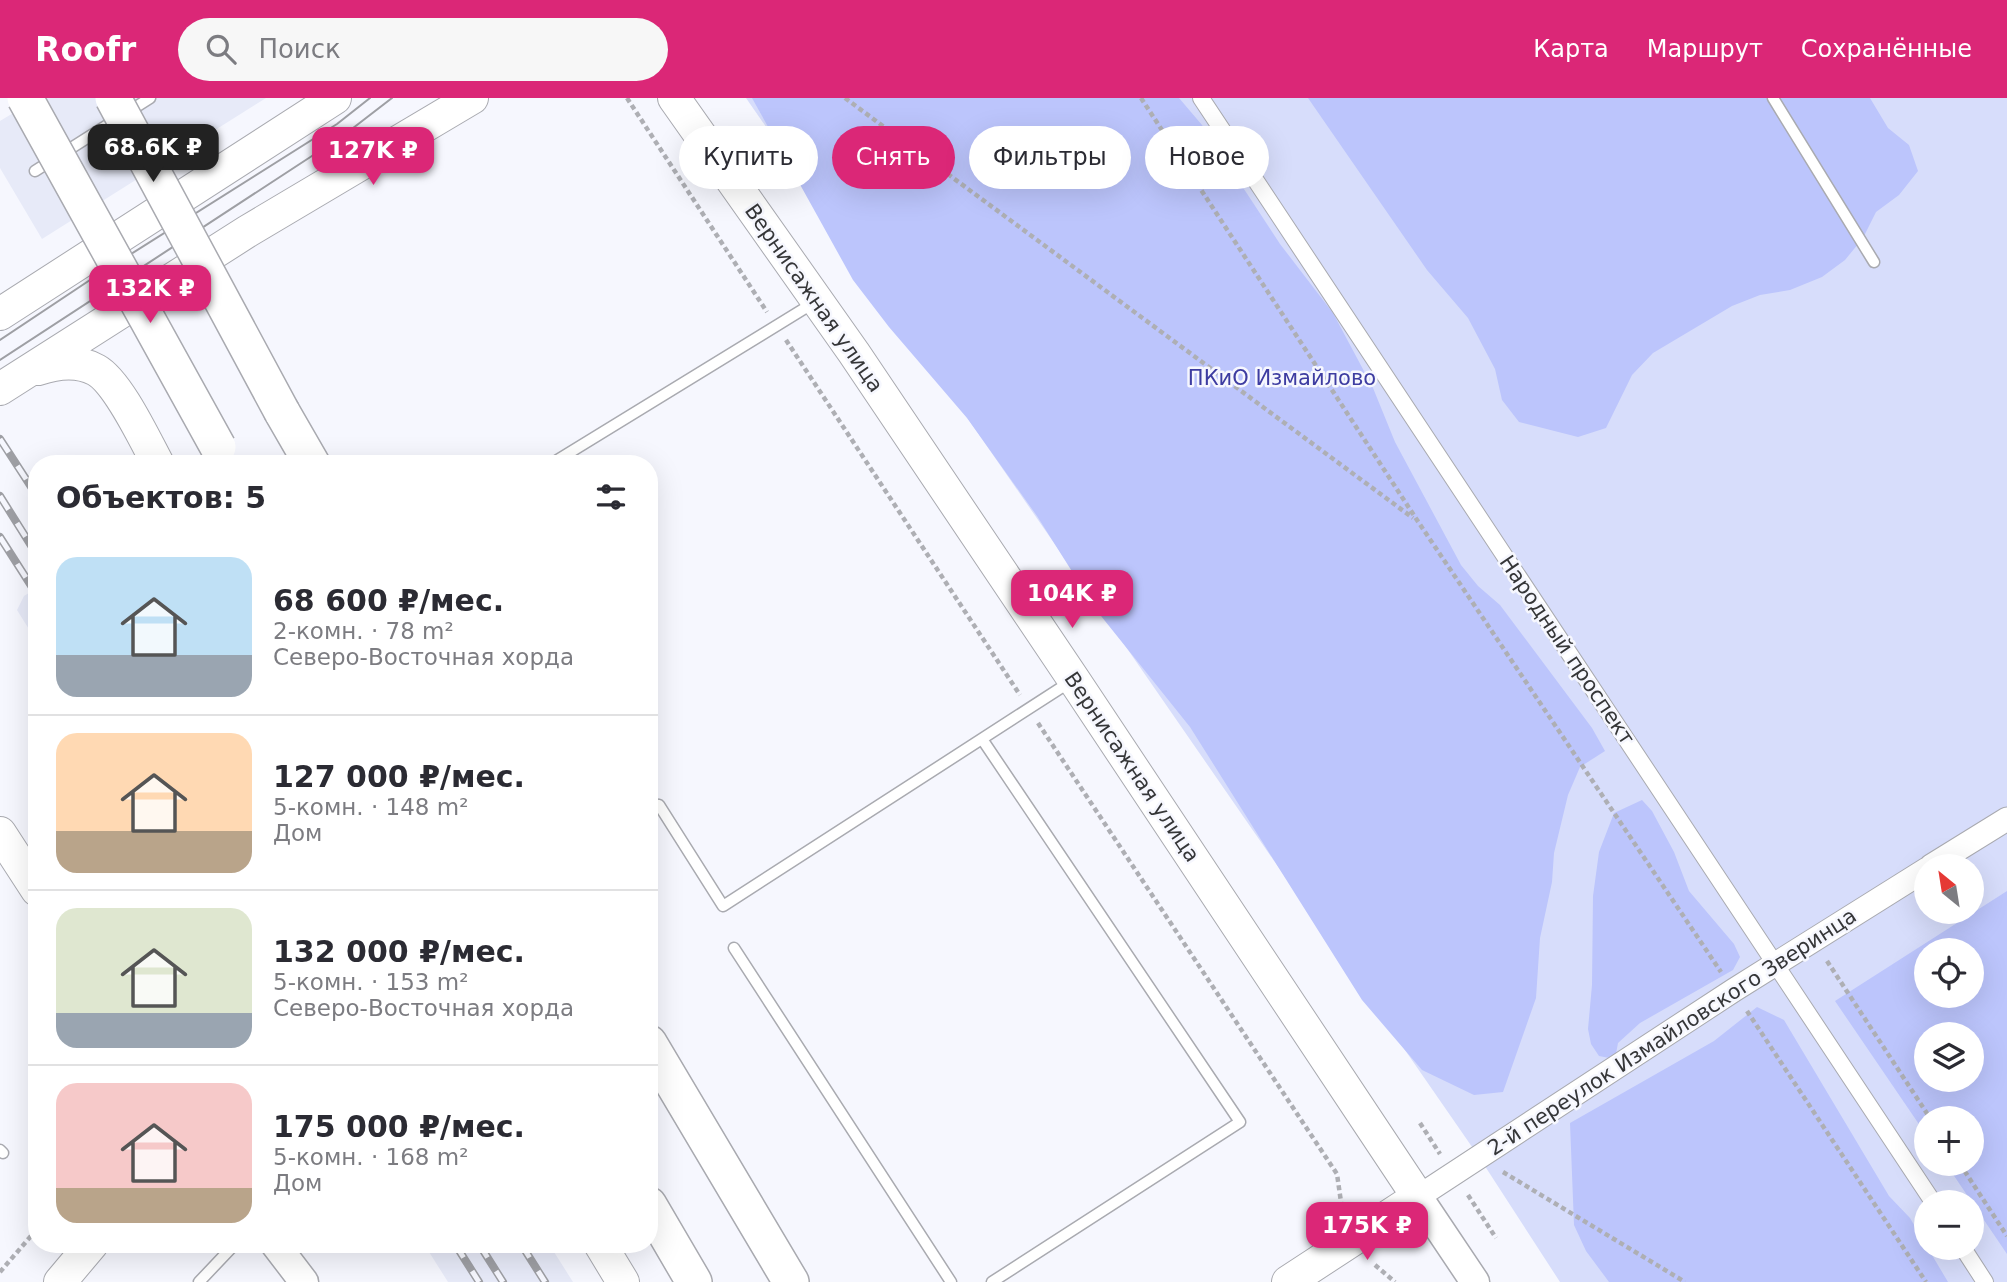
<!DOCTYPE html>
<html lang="ru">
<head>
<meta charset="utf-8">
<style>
  body { margin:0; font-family:"DejaVu Sans",sans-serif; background:#f7f7f7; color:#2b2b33; height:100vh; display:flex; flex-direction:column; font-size:26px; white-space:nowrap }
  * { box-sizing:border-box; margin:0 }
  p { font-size:23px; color:#7c7c81 }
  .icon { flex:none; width:38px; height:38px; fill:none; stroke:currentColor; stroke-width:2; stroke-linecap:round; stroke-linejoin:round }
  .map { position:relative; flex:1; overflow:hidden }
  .side { position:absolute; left:28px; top:357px; width:630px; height:798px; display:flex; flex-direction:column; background:#fff; border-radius:28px; box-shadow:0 7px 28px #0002 }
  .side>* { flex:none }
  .guide { position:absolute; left:679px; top:28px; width:665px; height:63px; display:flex; gap:14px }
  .needle { width:46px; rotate:330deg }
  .tools { position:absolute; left:1914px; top:756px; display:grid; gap:14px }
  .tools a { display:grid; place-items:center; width:70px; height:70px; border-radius:50%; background:#fff; box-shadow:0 7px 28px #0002; font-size:35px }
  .price { position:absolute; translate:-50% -60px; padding:0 16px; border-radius:14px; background:#db2777; color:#fff; font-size:23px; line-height:46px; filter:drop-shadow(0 2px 4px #0008) }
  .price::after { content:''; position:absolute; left:50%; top:42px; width:21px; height:16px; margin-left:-10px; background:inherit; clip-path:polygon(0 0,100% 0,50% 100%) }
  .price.selected { background:#222; color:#fff }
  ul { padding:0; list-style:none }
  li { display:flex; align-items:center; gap:21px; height:175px; padding:0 28px }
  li+li { border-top:2px solid #e1e1e2 }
  li span { display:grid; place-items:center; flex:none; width:196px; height:140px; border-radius:21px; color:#555 }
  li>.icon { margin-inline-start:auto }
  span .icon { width:84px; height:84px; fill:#fffc; stroke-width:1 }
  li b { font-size:30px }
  h2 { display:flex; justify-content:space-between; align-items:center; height:84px; padding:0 28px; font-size:30px }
  .chip { padding:0 24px; border-radius:32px; background:#fff; box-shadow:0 7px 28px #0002; font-size:24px; line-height:63px }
  .chip.selected { background:#db2777; color:#fff }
  header { display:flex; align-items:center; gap:42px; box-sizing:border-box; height:98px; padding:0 35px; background:#db2777; color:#fff }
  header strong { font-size:33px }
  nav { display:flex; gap:38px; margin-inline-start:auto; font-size:24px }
  .search { width:490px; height:63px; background:#f7f7f7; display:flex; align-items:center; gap:18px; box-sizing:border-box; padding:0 24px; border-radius:38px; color:#7c7c81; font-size:26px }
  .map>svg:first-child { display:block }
  .built { fill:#e7eaf8 }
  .green { fill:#d7ddfb; fill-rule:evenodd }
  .forest { fill:#bcc5fc; fill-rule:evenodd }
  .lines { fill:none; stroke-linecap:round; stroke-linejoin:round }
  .service-casing { stroke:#a9aab0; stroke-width:13 }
  .pedestrian-casing { stroke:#a9aab0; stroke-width:18 }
  .minor-casing { stroke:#a9aab0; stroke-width:25 }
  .tertiary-casing { stroke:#a9aab0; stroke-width:31 }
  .secondary-casing { stroke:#a9aab0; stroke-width:34 }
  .primary-casing { stroke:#a9aab0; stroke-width:38 }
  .path { stroke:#aeafb4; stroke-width:4.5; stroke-dasharray:5 3.5; stroke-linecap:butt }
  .service { stroke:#fff; stroke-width:10 }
  .pedestrian { stroke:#fff; stroke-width:16 }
  .minor { stroke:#fff; stroke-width:23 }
  .tertiary { stroke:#fff; stroke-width:28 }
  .secondary { stroke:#fff; stroke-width:32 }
  .primary { stroke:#fff; stroke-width:35 }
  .tram { stroke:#9e9fa4; stroke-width:2 }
  .rail-casing { stroke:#9e9fa4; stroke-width:8 }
  .rail { stroke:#f6f7fe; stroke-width:5; stroke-dasharray:16; stroke-linecap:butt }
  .primary-bridge-casing { stroke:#a9aab0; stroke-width:38; stroke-linecap:butt }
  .primary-bridge { stroke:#fff; stroke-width:35 }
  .labels { text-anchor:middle; stroke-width:5; stroke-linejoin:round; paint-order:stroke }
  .street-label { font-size:21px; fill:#353638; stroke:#f6f7fe }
  .park-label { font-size:21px; fill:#3d3ca1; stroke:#f6f7fe }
</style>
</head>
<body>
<header>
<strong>Roofr</strong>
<div class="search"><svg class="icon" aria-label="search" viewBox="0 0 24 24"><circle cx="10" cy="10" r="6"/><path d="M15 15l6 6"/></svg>Поиск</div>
<nav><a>Карта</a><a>Маршрут</a><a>Сохранённые</a></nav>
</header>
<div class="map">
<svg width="2007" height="1184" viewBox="0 0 2007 1184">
  <rect width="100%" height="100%" fill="#f6f7fe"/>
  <!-- built -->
  <path class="built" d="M 38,0 L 266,0 L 42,141 L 0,70 L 0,23 Z
    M 37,490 L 37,544 L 17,512 L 24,498 Z
    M 424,1146 L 549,1146 L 573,1184 L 448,1184 Z"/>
  <!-- green -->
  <path class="green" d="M 746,0 L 2007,0 L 2007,1184 L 1560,1184 L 1479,1059 ZM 1927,768 L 1972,768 L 1972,814 L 1927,814 ZM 1927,852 L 1972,852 L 1972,898 L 1927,898 ZM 1927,936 L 1972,936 L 1972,982 L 1927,982 ZM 1927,1020 L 1972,1020 L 1972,1066 L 1927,1066 ZM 1927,1104 L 1972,1104 L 1972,1150 L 1927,1150 Z"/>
  <!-- forest -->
  <path class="forest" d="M 752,0 L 1179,0 L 1202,27 L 1280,146 L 1333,215 L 1373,290 L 1395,344 L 1461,467 L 1478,488 L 1500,507 L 1592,630 L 1605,653 L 1580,669 L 1568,697 L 1554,755 L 1552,784 L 1540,840 L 1536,900 L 1503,994 L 1474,997 L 1422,972 L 1362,902 L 1190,629 L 1097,513 L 1037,418 L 967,320 L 889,229 L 853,182 Z
    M 1308,0 L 1870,0 L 1888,30 L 1909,47 L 1918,73 L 1899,97 L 1876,114 L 1863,140 L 1845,162 L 1822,179 L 1790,192 L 1760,197 L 1732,208 L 1653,255 L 1632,277 L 1606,330 L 1578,339 L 1519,324 L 1502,302 L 1495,271 L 1468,220 L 1427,172 Z
    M 1642,702 L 1652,713 L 1674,754 L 1689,793 L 1734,846 L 1740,859 L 1733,872 L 1640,925 L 1618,945 L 1615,961 L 1599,958 L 1591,946 L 1588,931 L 1592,887 L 1593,798 L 1599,754 L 1614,715 Z
    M 2007,793 L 2007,1156 L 1946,1066 L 1972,1066 L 1972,1020 L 1927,1020 L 1927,1038 L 1835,903 ZM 1972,852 L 1972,898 L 1927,898 L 1927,852 ZM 1972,936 L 1972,982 L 1927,982 L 1927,936 Z
    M 1757,909 L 1784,922 L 1889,1098 L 1910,1120 L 1948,1184 L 1609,1184 L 1586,1153 L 1574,1127 L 1570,1025 L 1714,943 Z"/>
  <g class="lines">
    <defs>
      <path id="service" d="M 1773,0 L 1874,164
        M 35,73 L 150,0
        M 551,366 L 815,204
        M 982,641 L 1240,1024 L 992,1184
        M 649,706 L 659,707 L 723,808 L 1070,584
        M 734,850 L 951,1184
        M 0,1052 L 3,1055
        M 199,1184 L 235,1146"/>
      <path id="pedestrian" d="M 1201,0 L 1933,1104
        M 1963,1150 L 1985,1184"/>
      <path id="minor" d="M 1931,768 L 2007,721
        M 1418,1099 L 1734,892 L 1927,771"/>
      <path id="tertiary" d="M 1418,1099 L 1475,1184
        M 275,1146 L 304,1184"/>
      <path id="secondary" d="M 674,0 L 854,255 L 1074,582 L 1418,1099 L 1288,1184
        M 0,216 L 335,0
        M 38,271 C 56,265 78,262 96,272 C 118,284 145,342 158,366
        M 0,291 L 248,133 L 472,0
        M 0,735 L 37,792
        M 600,1146 L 623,1184
        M 60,1184 L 92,1146"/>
      <path id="primary" d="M 282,314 L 312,366
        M 649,945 L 791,1184
        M 649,1107 L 694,1184"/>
    </defs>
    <!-- service casing -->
    <use href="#service" class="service-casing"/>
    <!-- pedestrian casing -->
    <use href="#pedestrian" class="pedestrian-casing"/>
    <!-- minor casing -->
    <use href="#minor" class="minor-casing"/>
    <!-- tertiary casing -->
    <use href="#tertiary" class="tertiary-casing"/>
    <!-- secondary casing -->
    <use href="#secondary" class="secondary-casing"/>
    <!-- primary casing -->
    <use href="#primary" class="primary-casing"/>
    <!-- path -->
    <path class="path" d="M 627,0 L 767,214
      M 845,0 L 1413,420
      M 1141,0 L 1417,422 L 1721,874
      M 786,242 L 1020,597
      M 1038,625 L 1337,1076 L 1342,1111
      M 1827,863 L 1930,1020
      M 1747,913 L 1926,1184
      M 1420,1025 L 1440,1056
      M 1960,1066 L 2007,1138
      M 1503,1074 L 1685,1184
      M 1468,1097 L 1496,1140
      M 1375,1167 L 1395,1184
      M 0,1174 L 37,1131"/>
    <!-- service -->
    <use href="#service" class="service"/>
    <!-- pedestrian -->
    <use href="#pedestrian" class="pedestrian"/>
    <!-- minor -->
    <use href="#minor" class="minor"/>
    <!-- tertiary -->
    <use href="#tertiary" class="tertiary"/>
    <!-- secondary -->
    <use href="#secondary" class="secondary"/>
    <!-- primary -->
    <use href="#primary" class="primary"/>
    <!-- tram -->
    <path class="tram" d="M 0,242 L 93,180 L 337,26 L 370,0
      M 0,262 L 344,37 L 392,0"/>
    <defs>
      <path id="rail" d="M 0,341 L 37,398
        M 0,398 L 37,457
        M 0,439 L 37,497
        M 455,1146 L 479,1184
        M 479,1146 L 503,1184
        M 521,1146 L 545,1184"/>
    </defs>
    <!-- rail casing -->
    <use href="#rail" class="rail-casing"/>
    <!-- rail -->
    <use href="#rail" class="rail"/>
    <defs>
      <path id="primary-bridge" d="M 25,0 L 218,349
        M 113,0 L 282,314"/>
    </defs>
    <!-- primary-bridge casing -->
    <use href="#primary-bridge" class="primary-bridge-casing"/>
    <!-- primary-bridge -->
    <use href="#primary-bridge" class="primary-bridge"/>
  </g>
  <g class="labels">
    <!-- street labels -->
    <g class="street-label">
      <text transform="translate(814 200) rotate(55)" y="7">Вернисажная улица</text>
      <text transform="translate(1567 552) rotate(56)" y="7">Народный проспект</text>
      <text transform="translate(1132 669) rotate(56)" y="7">Вернисажная улица</text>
      <text transform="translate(1672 934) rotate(-33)" y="7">2-й переулок Измайловского Зверинца</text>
    </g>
    <!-- park labels -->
    <g class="park-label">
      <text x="1282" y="287">ПКиО Измайлово</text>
    </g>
  </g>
</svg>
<div class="tools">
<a><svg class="needle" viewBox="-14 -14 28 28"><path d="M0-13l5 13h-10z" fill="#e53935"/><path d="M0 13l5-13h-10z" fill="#7c7c81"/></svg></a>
<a><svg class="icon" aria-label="locate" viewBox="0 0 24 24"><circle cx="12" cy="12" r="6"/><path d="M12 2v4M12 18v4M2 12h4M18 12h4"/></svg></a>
<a><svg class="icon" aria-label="layers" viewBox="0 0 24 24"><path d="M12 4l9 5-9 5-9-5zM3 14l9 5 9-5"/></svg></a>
<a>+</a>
<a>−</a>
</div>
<b class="price selected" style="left:153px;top:86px">68.6K ₽</b>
<b class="price" style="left:373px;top:89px">127K ₽</b>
<b class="price" style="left:150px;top:227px">132K ₽</b>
<b class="price" style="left:1072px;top:532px">104K ₽</b>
<b class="price" style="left:1367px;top:1164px">175K ₽</b>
<div class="guide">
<a class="chip">Купить</a>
<a class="chip selected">Снять</a>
<a class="chip">Фильтры</a>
<a class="chip">Новое</a>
</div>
<section class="side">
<h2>Объектов: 5<svg class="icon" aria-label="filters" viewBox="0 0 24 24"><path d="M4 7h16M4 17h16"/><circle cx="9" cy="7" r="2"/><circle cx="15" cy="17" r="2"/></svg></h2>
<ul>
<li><span style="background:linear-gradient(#bfe0f5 70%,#9aa5b1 0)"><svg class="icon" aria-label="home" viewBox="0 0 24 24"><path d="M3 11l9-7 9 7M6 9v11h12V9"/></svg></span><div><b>68 600 ₽/мес.</b><p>2-комн. · 78 m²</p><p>Северо-Восточная хорда</p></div></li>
<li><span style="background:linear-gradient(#ffd9b3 70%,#b9a48a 0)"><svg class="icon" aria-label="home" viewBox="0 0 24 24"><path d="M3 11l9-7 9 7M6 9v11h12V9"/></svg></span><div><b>127 000 ₽/мес.</b><p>5-комн. · 148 m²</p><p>Дом</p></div></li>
<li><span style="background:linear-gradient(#dfe7d0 75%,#9aa5b1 0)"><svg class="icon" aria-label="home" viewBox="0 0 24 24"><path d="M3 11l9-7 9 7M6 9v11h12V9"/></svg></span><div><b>132 000 ₽/мес.</b><p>5-комн. · 153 m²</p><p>Северо-Восточная хорда</p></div></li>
<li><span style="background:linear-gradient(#f6c9c9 75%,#b9a48a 0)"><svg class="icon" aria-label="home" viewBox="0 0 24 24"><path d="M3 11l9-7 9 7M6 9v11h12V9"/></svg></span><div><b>175 000 ₽/мес.</b><p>5-комн. · 168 m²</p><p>Дом</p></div></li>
</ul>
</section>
</div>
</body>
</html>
